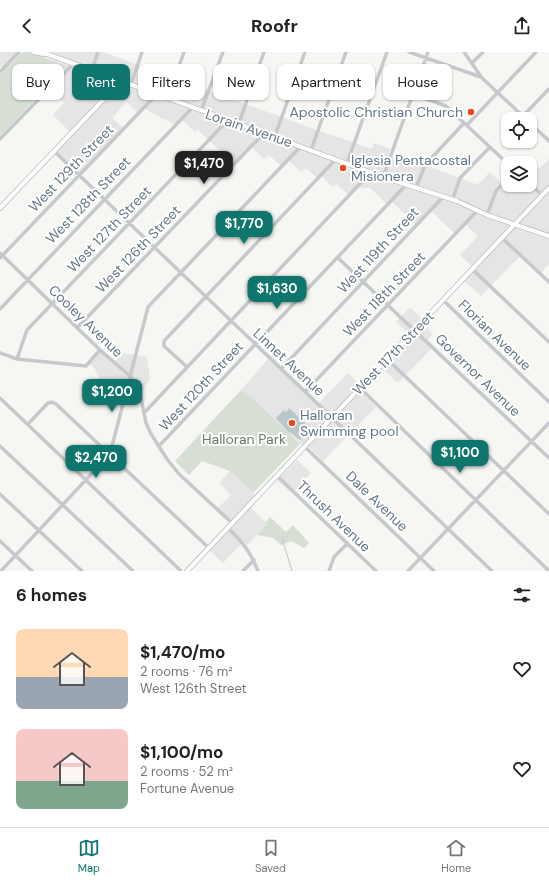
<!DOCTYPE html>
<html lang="en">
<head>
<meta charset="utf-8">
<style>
  body { margin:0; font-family:"DM Sans",sans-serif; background:#f6f6f6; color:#222; height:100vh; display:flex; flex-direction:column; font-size:15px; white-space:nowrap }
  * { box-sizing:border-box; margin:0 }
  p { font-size:13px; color:#767676 }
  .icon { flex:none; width:22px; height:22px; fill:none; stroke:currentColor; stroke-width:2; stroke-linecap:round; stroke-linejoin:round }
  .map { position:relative; height:519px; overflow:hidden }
  .details { display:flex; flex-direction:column; background:#fff; flex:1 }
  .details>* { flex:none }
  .guide { position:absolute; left:12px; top:12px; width:525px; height:36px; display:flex; gap:8px }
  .controls { position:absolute; left:501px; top:60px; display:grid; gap:8px }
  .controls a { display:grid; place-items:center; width:36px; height:36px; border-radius:8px; background:#fff; box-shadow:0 1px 3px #0004; font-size:20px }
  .price { position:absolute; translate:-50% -34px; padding:0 9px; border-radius:8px; background:#0f766e; color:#fff; font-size:13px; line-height:26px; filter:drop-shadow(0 1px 2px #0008) }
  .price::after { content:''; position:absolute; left:50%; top:24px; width:12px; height:9px; margin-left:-6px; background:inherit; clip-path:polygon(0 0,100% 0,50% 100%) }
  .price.current { background:#222; color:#fff }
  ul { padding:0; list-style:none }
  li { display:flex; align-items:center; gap:12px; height:100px; padding:0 16px }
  li span { display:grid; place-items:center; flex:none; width:112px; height:80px; border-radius:8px; color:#555 }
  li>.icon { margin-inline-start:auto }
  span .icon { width:48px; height:48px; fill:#fffc; stroke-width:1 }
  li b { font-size:17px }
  h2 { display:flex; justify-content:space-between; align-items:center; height:48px; padding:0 16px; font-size:17px }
  .tag { padding:0 14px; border-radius:8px; background:#fff; box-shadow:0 1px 3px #0004; font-size:14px; line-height:36px }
  .tag.current { background:#0f766e; color:#fff }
  header { display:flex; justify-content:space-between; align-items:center; height:52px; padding:0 16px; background:#fff; font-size:18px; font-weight:700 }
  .tabs { display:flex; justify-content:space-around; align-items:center; height:56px; border-top:1px solid #e0e0e0; background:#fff; font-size:11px; color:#767676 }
  .tabs a { display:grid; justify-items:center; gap:2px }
  .tabs .current { color:#0f766e }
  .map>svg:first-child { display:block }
  .built { fill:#e4e5e4 }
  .green { fill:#d7ded3 }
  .water { fill:#bac7ca }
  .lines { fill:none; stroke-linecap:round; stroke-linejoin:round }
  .stream { stroke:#bac7ca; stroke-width:1 }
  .major-casing { stroke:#b8bcc0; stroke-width:5.5 }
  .minor { stroke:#c6c9cc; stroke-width:3.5 }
  .major { stroke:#fff; stroke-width:4 }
  .poi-dot { fill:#e9481f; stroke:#fff; stroke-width:1.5 }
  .labels { text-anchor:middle; stroke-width:4; stroke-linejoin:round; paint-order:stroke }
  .poi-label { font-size:14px; fill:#647785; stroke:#fff; text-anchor:start }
  .street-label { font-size:14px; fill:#647785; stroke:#fff }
  .park-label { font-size:14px; fill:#697c63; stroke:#fff }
</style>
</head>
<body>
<header><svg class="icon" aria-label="back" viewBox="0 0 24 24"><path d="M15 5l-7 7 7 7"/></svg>Roofr<svg class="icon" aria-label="share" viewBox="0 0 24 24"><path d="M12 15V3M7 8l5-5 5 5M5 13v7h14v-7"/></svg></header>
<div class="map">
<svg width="549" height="519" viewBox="0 0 549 519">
  <rect width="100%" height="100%" fill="#f6f6f3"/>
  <!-- built -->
  <path class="built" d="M 0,0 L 23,0 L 5,18 L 0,14 Z
    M 30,0 L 103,0 L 314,77 L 372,97 L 374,91 L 390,97 L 388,103 L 405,109 L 407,106 L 478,133 L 490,120 L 502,132 L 508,126 L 508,133 L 530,133 L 530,119 L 535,114 L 539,117 L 549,107 L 549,212 L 541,221 L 521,203 L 481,244 L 463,228 L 474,216 L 460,203 L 478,184 L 466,173 L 456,183 L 431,159 L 417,173 L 392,150 L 389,154 L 370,136 L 358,135 L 350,144 L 336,132 L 333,135 L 322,125 L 319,128 L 306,116 L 301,120 L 288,108 L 282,115 L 269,103 L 264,107 L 252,96 L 235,113 L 198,78 L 195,80 L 182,68 L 177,73 L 161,66 L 144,56 L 139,62 L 126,50 L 112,66 L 123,76 L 79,122 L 56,99 L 72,82 L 53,63 L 64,51 L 47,35 L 51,31 L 52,8 Z
    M 410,255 L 426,271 L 424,273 L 433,282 L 428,288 L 434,294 L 398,331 L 378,312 L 408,281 L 396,270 Z
    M 103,298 L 115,309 L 123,301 L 147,305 L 150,327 L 143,337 L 138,340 L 135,336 L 129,337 L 126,348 L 104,336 L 95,317 L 90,312 Z
    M 270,305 L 319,351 L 348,321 L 364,336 L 361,340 L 376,355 L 323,409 L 305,391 L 302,393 L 256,349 L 241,338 Z
    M 297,408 L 311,421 L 292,441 L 277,428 Z
    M 230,419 L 259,447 L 251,456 L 268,472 L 247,493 L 243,490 L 223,511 L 207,496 L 231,470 L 217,457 L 231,443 L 219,431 Z"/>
  <!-- green -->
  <path class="green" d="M 23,0 L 30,0 L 65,14 L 51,31 L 0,84 L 0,23 Z
    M 241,338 L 256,349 L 300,392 L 253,441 L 230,419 L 202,409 L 189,423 L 175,409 Z
    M 270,465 L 286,480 L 293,473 L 309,491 L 304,496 L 291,489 L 281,493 L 273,486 L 257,483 L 267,472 L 266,470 Z"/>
  <!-- water -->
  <path class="water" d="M 289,356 L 311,377 L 300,388 L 290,380 L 289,381 L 276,366 L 284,358 L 286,360 Z"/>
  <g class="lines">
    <!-- stream -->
    <path class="stream" d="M 282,486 L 292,519"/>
    <defs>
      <path id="major" d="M 33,0 L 44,2
        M 42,0 L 383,125 L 457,149 L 487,163 L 549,184
        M 0,156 L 121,29
        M 187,519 L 549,136"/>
    </defs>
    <!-- major casing -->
    <use href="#major" class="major-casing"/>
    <!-- minor -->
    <path class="minor" d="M 409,0 L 481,25
      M 464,0 L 482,26 L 526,67
      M 472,11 L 483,0
      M 92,18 L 98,0
      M 0,20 L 19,0
      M 131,32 L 142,0
      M 413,42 L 446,54 L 508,112
      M 168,46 L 184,0
      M 201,59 L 223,0
      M 523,64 L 549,37
      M 239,71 L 264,0
      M 530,71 L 549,89
      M 467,73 L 536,0
      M 275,84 L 305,0
      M 0,87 L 73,12
      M 311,98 L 346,0
      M 54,99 L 492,519
      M 347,111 L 387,0
      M 383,125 L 428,0
      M 530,132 L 542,143
      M 416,136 L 425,113 L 464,71
      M 452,149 L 460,126 L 490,95
      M 487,163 L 496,139 L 508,126
      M 502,186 L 549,230
      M 0,201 L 100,298 L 130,324 L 137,335 L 140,341 L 146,371 L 151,382 L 167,407 L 179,422 L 232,471
      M 0,206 L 157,42
      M 338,206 L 549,406
      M 472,217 L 549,290
      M 443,248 L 549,350
      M 0,257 L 192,56
      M 77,276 L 264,81
      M 0,301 L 17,307 L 86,314 L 100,298
      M 17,307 L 27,278 L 228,68
      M 387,307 L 549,462
      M 187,315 L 164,294 L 164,289 L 336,107
      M 281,317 L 443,145
      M 360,336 L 549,519
      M 305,340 L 477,159
      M 0,346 L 181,519
      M 144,361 L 371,120
      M 28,372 L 48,351 L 52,350 L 56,352 L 209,496
      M 0,394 L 133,519
      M 159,394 L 406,133
      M 305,395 L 434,519
      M 277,424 L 376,519
      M 0,442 L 82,519
      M 228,476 C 243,491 250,499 258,519
      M 0,489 L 32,519
      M 1,519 L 110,402 L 148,255 L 301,94
      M 243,519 L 254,508
      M 329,519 L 334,505 L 347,492
      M 408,519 L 549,371"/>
    <!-- major -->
    <use href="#major" class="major"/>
  </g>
  <!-- markers -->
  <g class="poi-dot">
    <circle cx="471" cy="60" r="4"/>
    <circle cx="343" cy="116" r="4"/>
    <circle cx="292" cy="371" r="4"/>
  </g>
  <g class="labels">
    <!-- poi labels -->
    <g class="poi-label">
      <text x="463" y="65" text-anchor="end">Apostolic Christian Church</text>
      <text x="351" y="113">Iglesia Pentacostal<tspan x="351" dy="16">Misionera</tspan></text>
      <text x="300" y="368">Halloran<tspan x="300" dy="16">Swimming pool</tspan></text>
    </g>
    <!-- street labels -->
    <g class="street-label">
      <text transform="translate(249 76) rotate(19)" y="5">Lorain Avenue</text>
      <text transform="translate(71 116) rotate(-46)" y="5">West 129th Street</text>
      <text transform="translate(88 148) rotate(-46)" y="5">West 128th Street</text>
      <text transform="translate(109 177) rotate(-46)" y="5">West 127th Street</text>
      <text transform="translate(138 197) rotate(-46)" y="5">West 126th Street</text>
      <text transform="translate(378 198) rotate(-47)" y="5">West 119th Street</text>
      <text transform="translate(384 242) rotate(-46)" y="5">West 118th Street</text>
      <text transform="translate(86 269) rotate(44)" y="5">Cooley Avenue</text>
      <text transform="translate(495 283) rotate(44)" y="5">Florian Avenue</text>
      <text transform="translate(393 301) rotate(-46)" y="5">West 117th Street</text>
      <text transform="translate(289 310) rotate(43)" y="5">Linnet Avenue</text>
      <text transform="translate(478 323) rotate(44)" y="5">Governor Avenue</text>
      <text transform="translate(201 334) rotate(-47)" y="5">West 120th Street</text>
      <text transform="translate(377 449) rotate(44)" y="5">Dale Avenue</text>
      <text transform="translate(334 464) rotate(44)" y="5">Thrush Avenue</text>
    </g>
    <!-- park labels -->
    <g class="park-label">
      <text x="244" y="392">Halloran Park</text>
    </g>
  </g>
</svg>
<div class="controls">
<a><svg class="icon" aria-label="locate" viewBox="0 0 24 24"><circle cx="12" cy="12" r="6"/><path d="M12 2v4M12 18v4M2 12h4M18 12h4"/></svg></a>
<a><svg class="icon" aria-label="layers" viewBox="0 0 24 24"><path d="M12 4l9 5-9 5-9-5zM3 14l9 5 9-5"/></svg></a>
</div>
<b class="price current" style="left:204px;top:133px">$1,470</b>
<b class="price" style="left:244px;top:193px">$1,770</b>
<b class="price" style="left:277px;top:258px">$1,630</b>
<b class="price" style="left:112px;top:361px">$1,200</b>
<b class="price" style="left:460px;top:422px">$1,100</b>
<b class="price" style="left:96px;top:427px">$2,470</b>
<div class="guide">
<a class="tag">Buy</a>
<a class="tag current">Rent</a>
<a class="tag">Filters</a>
<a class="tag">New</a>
<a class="tag">Apartment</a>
<a class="tag">House</a>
</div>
</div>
<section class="details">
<h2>6 homes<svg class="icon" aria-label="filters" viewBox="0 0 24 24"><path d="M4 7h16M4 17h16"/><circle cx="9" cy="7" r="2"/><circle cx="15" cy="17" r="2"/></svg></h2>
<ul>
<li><span style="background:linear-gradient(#ffd9b3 60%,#9aa5b1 0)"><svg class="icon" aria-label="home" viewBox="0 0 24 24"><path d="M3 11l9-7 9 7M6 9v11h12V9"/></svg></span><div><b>$1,470/mo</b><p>2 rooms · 76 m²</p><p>West 126th Street</p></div><svg class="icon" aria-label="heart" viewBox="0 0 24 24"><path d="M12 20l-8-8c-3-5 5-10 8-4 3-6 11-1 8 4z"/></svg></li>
<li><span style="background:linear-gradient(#f6c9c9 65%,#7fa58c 0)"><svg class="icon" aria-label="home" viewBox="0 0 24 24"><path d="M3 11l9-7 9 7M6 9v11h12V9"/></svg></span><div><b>$1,100/mo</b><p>2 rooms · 52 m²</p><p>Fortune Avenue</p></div><svg class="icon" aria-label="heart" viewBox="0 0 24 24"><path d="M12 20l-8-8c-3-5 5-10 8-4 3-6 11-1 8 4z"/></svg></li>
</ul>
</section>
<nav class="tabs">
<a class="current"><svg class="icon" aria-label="map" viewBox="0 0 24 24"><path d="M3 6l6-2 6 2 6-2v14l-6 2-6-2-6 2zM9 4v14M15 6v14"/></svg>Map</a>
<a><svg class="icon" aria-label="saved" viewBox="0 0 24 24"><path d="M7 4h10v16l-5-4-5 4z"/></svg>Saved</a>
<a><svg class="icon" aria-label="home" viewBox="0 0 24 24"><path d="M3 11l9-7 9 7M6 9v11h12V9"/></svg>Home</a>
</nav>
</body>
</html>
